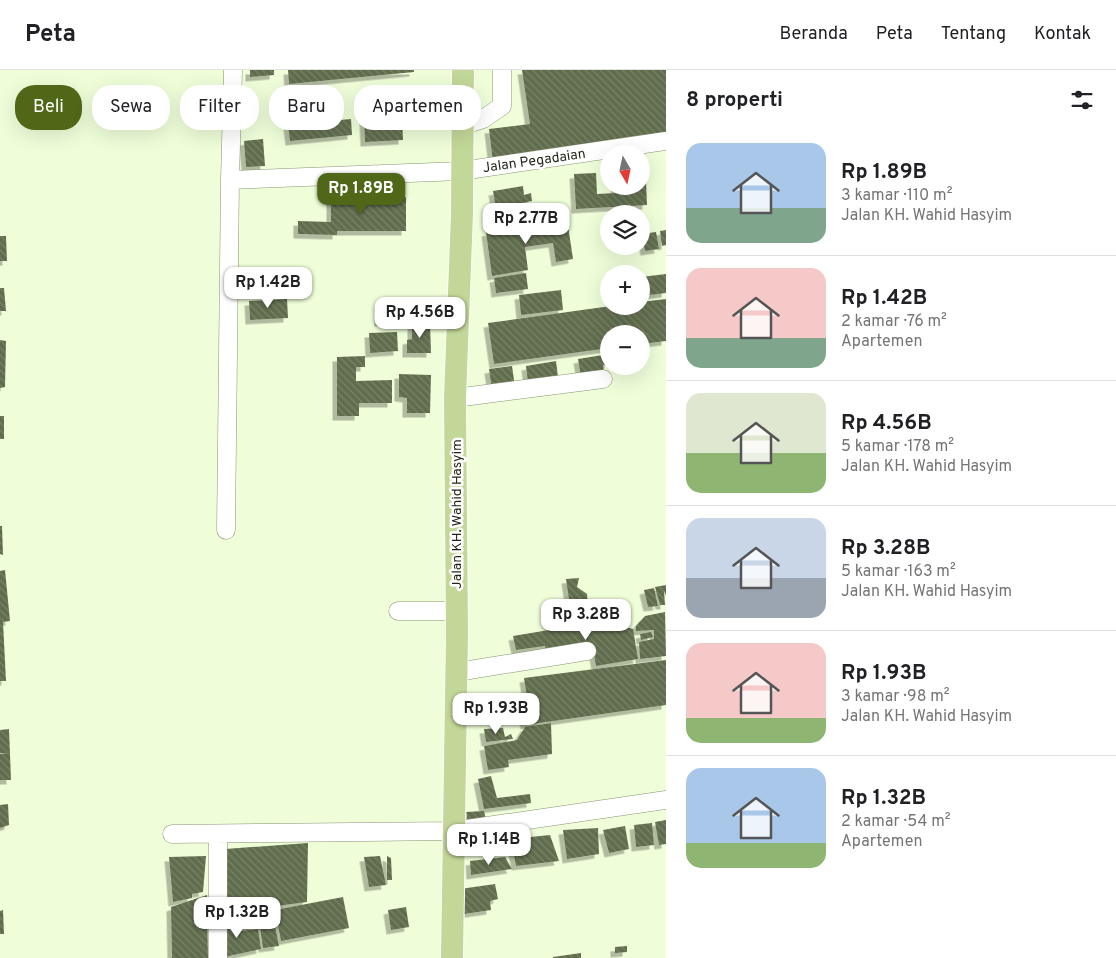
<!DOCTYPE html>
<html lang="id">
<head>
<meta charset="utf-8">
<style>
  body { margin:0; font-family:Overpass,sans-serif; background:#f6f6f6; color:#202124; height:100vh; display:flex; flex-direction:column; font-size:19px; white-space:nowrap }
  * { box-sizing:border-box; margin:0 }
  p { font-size:16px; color:#757577 }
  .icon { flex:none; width:28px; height:28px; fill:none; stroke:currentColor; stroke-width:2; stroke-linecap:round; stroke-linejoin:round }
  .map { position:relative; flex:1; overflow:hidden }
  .sheet { display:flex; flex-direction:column; background:#fff; width:450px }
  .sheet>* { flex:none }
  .banner { position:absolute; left:15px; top:15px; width:475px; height:45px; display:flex; gap:10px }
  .needle { width:32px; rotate:171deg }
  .fabs { position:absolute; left:600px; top:75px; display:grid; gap:10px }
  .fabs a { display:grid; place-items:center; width:50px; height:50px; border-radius:50%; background:#fff; box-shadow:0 5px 20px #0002; font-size:25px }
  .price { position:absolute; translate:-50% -42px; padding:0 11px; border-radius:10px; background:#fff; color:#222; font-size:16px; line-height:32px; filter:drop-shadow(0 1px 2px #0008) }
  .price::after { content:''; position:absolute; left:50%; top:30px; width:15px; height:11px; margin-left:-8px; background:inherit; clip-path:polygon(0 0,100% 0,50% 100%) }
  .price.active { background:#4f6717; color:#fff }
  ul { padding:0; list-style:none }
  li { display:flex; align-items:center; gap:15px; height:125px; padding:0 20px }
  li+li { border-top:1px solid #e0e0e0 }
  li span { display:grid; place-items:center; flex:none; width:140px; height:100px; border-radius:15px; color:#555 }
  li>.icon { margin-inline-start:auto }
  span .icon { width:60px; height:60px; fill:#fffc; stroke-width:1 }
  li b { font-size:21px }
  h2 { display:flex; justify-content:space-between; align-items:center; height:60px; padding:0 20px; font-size:21px }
  .pill { padding:0 18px; border-radius:20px; background:#fff; box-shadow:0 5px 20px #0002; font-size:18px; line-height:45px }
  .pill.active { background:#4f6717; color:#fff }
  header { display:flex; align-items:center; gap:30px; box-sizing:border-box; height:70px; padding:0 25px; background:#fff; border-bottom:1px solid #e0e0e0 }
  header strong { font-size:24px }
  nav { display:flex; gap:28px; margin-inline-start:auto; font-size:18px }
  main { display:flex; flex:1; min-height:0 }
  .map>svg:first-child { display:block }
  .building { fill:url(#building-back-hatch); filter:url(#shadow) }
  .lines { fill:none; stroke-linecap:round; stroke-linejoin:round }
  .minor-casing { stroke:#879473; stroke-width:19 }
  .major-casing { stroke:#fff; stroke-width:24 }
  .minor { stroke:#fff; stroke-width:18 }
  .major { stroke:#c3d798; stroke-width:22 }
  .labels { text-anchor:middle; stroke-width:5; stroke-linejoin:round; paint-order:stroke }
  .street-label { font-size:14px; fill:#1f2417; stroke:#fff }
</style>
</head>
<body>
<header>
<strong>Peta</strong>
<nav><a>Beranda</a><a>Peta</a><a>Tentang</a><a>Kontak</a></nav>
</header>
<main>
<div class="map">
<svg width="666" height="888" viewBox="0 0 666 888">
  <defs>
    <pattern id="building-back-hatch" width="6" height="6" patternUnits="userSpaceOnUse" patternTransform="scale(1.25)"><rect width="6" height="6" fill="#616d4d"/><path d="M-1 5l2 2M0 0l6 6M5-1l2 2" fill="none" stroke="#788168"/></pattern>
    <filter id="shadow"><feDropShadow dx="-4.5" dy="4.5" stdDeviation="0" flood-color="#0004"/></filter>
  </defs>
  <rect width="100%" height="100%" fill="#effed9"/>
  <!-- building -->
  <path class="building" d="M 250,0 L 274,0 L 274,5 L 250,7 Z
    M 288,0 L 414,0 L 414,2 L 289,14 Z
    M 522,0 L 666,0 L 666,69 L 493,92 L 489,59 L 530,54 Z
    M 402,45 L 403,70 L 365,72 L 364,47 Z
    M 351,49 L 352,65 L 290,71 L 288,55 Z
    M 263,69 L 265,96 L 246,97 L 244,71 Z
    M 596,103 L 597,124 L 616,123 L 615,116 L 641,116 L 641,110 L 646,110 L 647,135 L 576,139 L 574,104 Z
    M 523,116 L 524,125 L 531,123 L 532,131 L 496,138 L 493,121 Z
    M 357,123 L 374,123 L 374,126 L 406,127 L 406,161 L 337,161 L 337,165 L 298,164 L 298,151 L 331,152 L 331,126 L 357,127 Z
    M 555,139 L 556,149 L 535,152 L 534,142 Z
    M 567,149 L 573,189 L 556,192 L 553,173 L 525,177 L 528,200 L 492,206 L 486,162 Z
    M 666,160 L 666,175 L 662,176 L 660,161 Z
    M 656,162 L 659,179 L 645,181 L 642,164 Z
    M 0,166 L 6,166 L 7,191 L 0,191 Z
    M 526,203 L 528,219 L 496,223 L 494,208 Z
    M 666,204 L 666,223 L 641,226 L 641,207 Z
    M 0,218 L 4,218 L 6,241 L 0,241 Z
    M 561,220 L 563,240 L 521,245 L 519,225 Z
    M 287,229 L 288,248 L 250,250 L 249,231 Z
    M 666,229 L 666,271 L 641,274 L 641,264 L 609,264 L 609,278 L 494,294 L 488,253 L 611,236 L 641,236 L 641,232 Z
    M 412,232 L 412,251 L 379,252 L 379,233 Z
    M 412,254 L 430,254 L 431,283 L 407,283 L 407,270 L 412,269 Z
    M 397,262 L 398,281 L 370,283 L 369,263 Z
    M 0,270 L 6,271 L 5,317 L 0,318 Z
    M 609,284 L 609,294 L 603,295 L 604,304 L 581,307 L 578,289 Z
    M 365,286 L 365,297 L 356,297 L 356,311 L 392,310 L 392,333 L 359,333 L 359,346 L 337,346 L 337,287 Z
    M 556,291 L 558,307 L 528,312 L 526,296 Z
    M 512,296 L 515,317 L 492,320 L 489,299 Z
    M 399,304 L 431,305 L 430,343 L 407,343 L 407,328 L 399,327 Z
    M 0,346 L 4,346 L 4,369 L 0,369 Z
    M 0,456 L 2,456 L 3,485 L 0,484 Z
    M 5,500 L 10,551 L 3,552 L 6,611 L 0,611 L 0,501 Z
    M 579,508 L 577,517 L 587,524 L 589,546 L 572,550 L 566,509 Z
    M 666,515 L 666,526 L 664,521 L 665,535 L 660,535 L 655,517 Z
    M 654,518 L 658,536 L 648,537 L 644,520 Z
    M 665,542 L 666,586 L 640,589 L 639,572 L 654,569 L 654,560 L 636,561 L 636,556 L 645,546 Z
    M 603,551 L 633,559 L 638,589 L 596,596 L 592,574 L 546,582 L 545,576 L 516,580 L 513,566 Z
    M 651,562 L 653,567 L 641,570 L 640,564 Z
    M 666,590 L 666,635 L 525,655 L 524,648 L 528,646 L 523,647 L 522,641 L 518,642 L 517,639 L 526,637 L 527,642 L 538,640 L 536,625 L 527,627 L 524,608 Z
    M 476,629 L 479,645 L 467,647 L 464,631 Z
    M 551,653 L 552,684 L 508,690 L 509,697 L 488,700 L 484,676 L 517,670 L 525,657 Z
    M 503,658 L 505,667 L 511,664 L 513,669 L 486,672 L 484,659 Z
    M 9,659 L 11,710 L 0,710 L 0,684 L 8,684 L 0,683 L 0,660 Z
    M 491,706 L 497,728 L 530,724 L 531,733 L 484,739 L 478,709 Z
    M 8,734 L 9,755 L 0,758 L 0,735 Z
    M 484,741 L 486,750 L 468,752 L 466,742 Z
    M 666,750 L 666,774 L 659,775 L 655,752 Z
    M 652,753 L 654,775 L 636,777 L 634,755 Z
    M 625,756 L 629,779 L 609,783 L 603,760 Z
    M 598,758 L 599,784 L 567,789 L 563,760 Z
    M 550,765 L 559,791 L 516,796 L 511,769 Z
    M 308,773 L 307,832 L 223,843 L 225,779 Z
    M 206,786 L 203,822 L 192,824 L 192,828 L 173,832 L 169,787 Z
    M 380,786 L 386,815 L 369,817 L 364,787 Z
    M 387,786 L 391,788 L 392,810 L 387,810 Z
    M 505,787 L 512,799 L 471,805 L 470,791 Z
    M 495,814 L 498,829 L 490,831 L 491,840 L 457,845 L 453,820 Z
    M 207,825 L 208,888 L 172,888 L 171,837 Z
    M 343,827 L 349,858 L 281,871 L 275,840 Z
    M 406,837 L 409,857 L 391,860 L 388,840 Z
    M 3,840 L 4,864 L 0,864 L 0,841 Z
    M 272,841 L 279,876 L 263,878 L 260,857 L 242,857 L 241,845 Z
    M 238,847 L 241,861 L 258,859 L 261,879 L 220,888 L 220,850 Z
    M 627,876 L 627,882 L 615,883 L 615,877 Z
    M 581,883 L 581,888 L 553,888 L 553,887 Z"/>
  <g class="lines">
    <defs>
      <path id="minor" d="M 462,56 L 483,49 L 502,36 L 502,0
        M 230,110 L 233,0
        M 455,328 L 603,309
        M 226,460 L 230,110 L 461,101 L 666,71
        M 398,541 L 456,541
        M 457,602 L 587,581
        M 172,764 L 453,761 L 666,730
        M 218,764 L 218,888"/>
      <path id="major" d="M 452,888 L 457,562 L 455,328 L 462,143 L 463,0"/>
    </defs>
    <!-- minor casing -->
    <use href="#minor" class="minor-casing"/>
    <!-- major casing -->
    <use href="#major" class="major-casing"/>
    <!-- minor -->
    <use href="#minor" class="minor"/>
    <!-- major -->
    <use href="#major" class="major"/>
  </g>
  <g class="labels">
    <!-- street labels -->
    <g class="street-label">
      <text transform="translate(534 90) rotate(-8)" y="5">Jalan Pegadaian</text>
      <text transform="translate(456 444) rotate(-90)" y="5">Jalan KH. Wahid Hasyim</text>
    </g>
  </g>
</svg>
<div class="fabs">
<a><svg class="needle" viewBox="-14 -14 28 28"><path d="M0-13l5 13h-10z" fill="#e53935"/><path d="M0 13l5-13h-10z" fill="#757577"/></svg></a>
<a><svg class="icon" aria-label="layers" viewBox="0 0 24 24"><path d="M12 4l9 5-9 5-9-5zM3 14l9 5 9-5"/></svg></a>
<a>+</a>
<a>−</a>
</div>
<b class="price active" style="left:361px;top:145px">Rp 1.89B</b>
<b class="price" style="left:526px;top:175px">Rp 2.77B</b>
<b class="price" style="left:268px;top:239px">Rp 1.42B</b>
<b class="price" style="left:420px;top:269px">Rp 4.56B</b>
<b class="price" style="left:586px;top:571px">Rp 3.28B</b>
<b class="price" style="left:496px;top:665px">Rp 1.93B</b>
<b class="price" style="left:489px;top:796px">Rp 1.14B</b>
<b class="price" style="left:237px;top:869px">Rp 1.32B</b>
<div class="banner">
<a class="pill active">Beli</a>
<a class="pill">Sewa</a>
<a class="pill">Filter</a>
<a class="pill">Baru</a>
<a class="pill">Apartemen</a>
</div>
</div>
<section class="sheet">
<h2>8 properti<svg class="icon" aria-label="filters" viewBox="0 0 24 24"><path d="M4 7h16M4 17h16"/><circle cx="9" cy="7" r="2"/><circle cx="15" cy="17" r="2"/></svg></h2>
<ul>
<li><span style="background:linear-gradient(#a9c7e8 65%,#7fa58c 0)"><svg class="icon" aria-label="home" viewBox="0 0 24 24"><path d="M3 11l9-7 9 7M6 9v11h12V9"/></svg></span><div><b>Rp 1.89B</b><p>3 kamar · 110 m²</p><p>Jalan KH. Wahid Hasyim</p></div></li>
<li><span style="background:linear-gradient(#f6c9c9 70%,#7fa58c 0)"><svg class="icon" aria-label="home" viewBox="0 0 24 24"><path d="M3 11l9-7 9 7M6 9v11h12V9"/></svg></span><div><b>Rp 1.42B</b><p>2 kamar · 76 m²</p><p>Apartemen</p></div></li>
<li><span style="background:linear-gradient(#dfe7d0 60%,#8fb573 0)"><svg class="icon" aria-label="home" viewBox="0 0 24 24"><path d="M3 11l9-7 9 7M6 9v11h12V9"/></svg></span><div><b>Rp 4.56B</b><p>5 kamar · 178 m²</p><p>Jalan KH. Wahid Hasyim</p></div></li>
<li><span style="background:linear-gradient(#c9d6e8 60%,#9aa5b1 0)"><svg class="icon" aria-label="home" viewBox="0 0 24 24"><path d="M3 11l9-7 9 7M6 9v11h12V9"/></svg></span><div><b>Rp 3.28B</b><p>5 kamar · 163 m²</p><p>Jalan KH. Wahid Hasyim</p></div></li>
<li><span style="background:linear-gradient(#f6c9c9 75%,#8fb573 0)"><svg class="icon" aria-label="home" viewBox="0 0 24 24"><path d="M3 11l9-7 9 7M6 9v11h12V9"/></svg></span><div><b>Rp 1.93B</b><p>3 kamar · 98 m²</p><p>Jalan KH. Wahid Hasyim</p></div></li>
<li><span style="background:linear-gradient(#a9c7e8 75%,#8fb573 0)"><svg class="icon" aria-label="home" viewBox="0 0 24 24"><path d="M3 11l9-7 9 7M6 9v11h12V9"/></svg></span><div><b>Rp 1.32B</b><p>2 kamar · 54 m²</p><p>Apartemen</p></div></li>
</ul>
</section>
</main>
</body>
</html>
